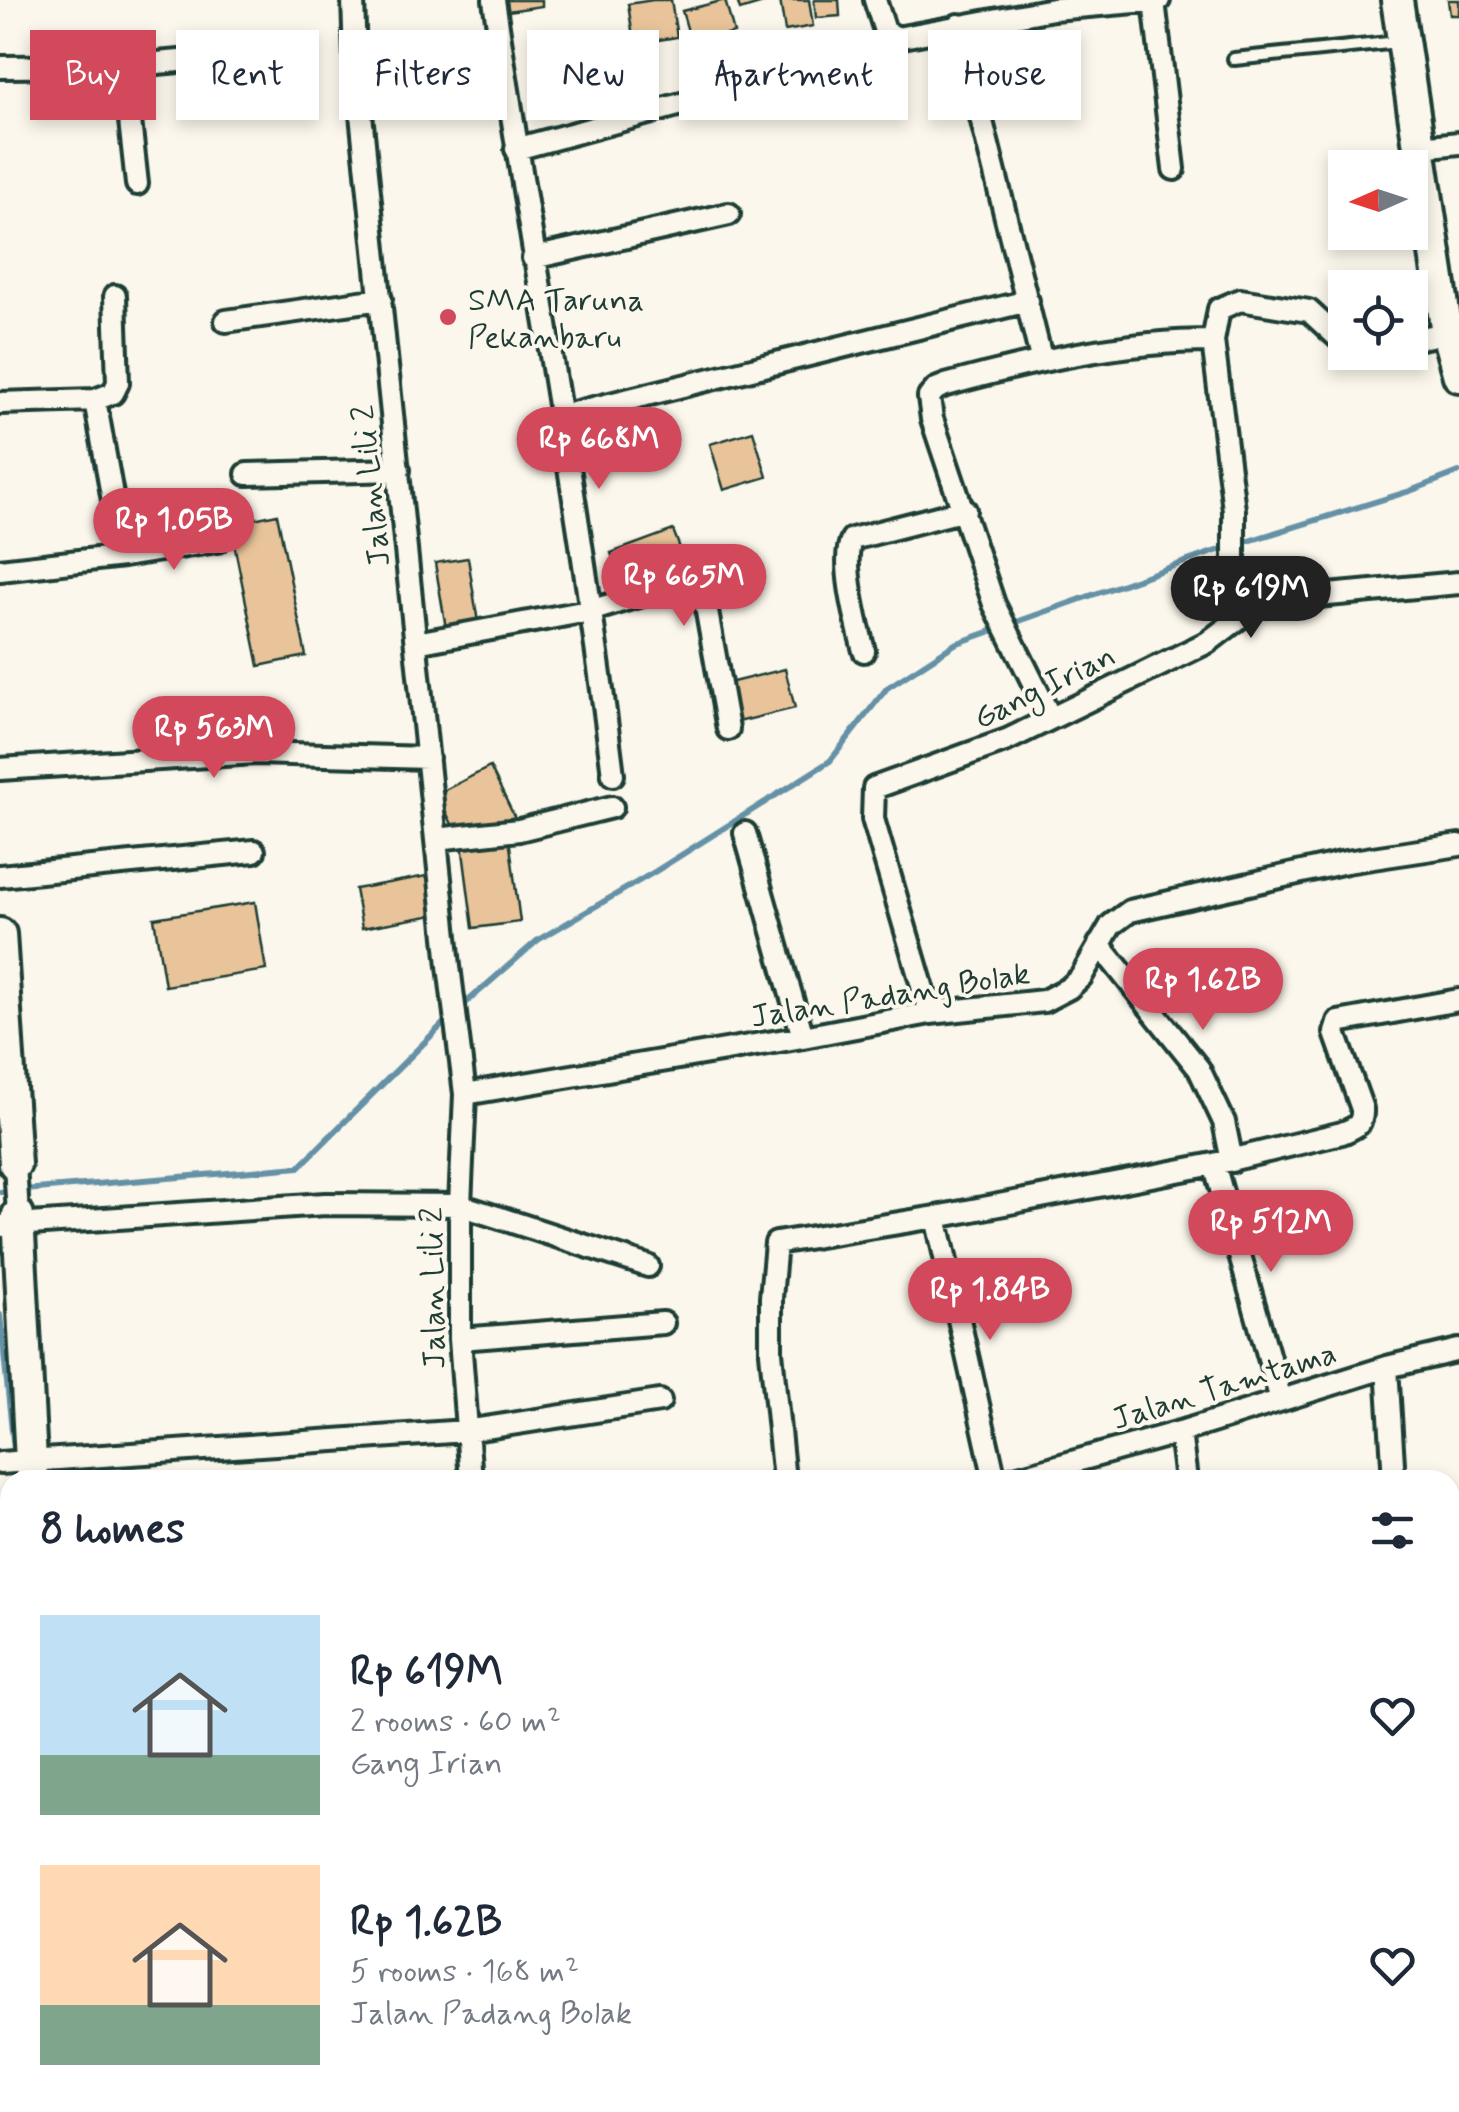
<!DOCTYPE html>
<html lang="en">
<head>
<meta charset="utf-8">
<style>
  body { margin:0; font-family:Mynerve,sans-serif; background:#f2f2f3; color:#1f2937; height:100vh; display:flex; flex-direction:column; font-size:38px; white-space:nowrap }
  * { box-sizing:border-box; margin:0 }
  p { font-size:32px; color:#747a83 }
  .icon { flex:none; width:55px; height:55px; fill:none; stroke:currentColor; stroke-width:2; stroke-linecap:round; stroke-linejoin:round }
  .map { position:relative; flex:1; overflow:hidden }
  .panel { position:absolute; left:0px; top:1470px; width:1460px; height:642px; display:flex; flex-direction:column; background:#fff; border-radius:30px 30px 0 0; box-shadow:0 5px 15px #0003 }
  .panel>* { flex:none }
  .top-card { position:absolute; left:30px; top:30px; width:1400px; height:90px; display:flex; gap:20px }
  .needle { width:65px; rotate:267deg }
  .controls { position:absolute; left:1328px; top:150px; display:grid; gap:20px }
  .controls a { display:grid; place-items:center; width:100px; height:100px; border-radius:0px; background:#fff; box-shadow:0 5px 15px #0003; font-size:50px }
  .price { position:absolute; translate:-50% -85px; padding:0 22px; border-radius:35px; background:#d1495b; color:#fff; font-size:32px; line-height:65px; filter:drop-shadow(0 2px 5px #0008) }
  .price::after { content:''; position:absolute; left:50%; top:60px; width:30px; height:22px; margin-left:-15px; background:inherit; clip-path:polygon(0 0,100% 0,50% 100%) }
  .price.current { background:#222; color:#fff }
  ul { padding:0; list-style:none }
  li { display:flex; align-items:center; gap:30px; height:250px; padding:0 40px }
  li span { display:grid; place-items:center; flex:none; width:280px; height:200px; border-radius:0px; color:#555 }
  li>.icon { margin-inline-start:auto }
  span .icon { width:120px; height:120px; fill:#fffc; stroke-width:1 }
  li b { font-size:42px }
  h2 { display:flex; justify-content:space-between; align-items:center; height:120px; padding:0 40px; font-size:42px }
  .tag { padding:0 35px; border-radius:0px; background:#fff; box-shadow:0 5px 15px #0003; font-size:35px; line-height:90px }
  .tag.current { background:#d1495b; color:#fff }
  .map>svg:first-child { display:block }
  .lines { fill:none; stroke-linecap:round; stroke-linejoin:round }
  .stream { stroke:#6591a6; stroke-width:6 }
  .building { fill:#e9c49a; stroke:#1f3d34; stroke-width:2.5 }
  .lane-casing { stroke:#1f3d34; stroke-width:18 }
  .street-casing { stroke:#1f3d34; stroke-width:28 }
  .secondary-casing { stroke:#1f3d34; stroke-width:38 }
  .lane { stroke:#fbf7ec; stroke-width:10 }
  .street { stroke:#fbf7ec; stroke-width:20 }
  .secondary { stroke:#fbf7ec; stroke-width:30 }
  .poi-dot { fill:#d1495b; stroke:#fbf7ec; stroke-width:4 }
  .labels { text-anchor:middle; stroke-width:8; stroke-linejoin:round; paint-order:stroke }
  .poi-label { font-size:32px; fill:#1f3d34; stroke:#fbf7ec; text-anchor:start }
  .street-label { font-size:32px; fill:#1f3d34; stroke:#fbf7ec }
</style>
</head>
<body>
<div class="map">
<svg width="1459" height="2112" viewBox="0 0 1459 2112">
  <rect width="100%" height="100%" fill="#fbf7ec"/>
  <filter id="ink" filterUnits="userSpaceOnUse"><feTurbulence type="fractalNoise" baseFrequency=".01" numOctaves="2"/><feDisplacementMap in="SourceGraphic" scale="20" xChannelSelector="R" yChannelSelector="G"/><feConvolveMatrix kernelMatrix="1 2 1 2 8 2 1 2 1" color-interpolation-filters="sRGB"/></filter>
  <g filter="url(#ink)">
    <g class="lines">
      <!-- stream -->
      <path class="stream" d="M 459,1009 L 538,940 L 656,871 L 830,761 L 887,688 L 955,644 L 1213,552 L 1410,491 L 1459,472
        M 0,1192 L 299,1167 L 450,1017
        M 0,1315 L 15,1459
        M 32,2102 L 33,2112"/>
    </g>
    <!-- building -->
    <path class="building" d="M 499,0 L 542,0 L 542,6 L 501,12 Z
      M 653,0 L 671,0 L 677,37 L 634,44 L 628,4 Z
      M 725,0 L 734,33 L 692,45 L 682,11 Z
      M 737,0 L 773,0 L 740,10 Z
      M 780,0 L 809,0 L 813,26 L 785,31 Z
      M 814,0 L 839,0 L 840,16 L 816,18 Z
      M 1448,0 L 1459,0 L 1459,15 L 1450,15 Z
      M 753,431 L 767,477 L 724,490 L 710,444 Z
      M 277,514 L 306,656 L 259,666 L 230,524 Z
      M 673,530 L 685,561 L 623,585 L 611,553 Z
      M 468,558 L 479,629 L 447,634 L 435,563 Z
      M 785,669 L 795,708 L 730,724 L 721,685 Z
      M 490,767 L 515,818 L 462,844 L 437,794 Z
      M 509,838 L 520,922 L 473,928 L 462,844 Z
      M 427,876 L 434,915 L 362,928 L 355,889 Z
      M 255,902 L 266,970 L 165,986 L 154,918 Z
      M 0,1895 L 10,1895 L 10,1964 L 0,1964 Z"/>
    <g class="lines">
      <defs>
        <path id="lane" d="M 1234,59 L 1398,42
          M 0,1782 L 10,1781"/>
        <path id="street" d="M 353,0 L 355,56 L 449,966 L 465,1094 L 460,1205 L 460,1339 L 471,1480
          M 494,0 C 533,258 581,515 613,775
          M 875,0 L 885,31 L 897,38
          M 1154,1 L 1174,169
          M 958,25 L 1041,358
          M 124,66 L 137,184
          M 0,67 L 124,66 L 246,55
          M 1421,147 L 1459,143
          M 516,149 L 700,99 L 897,38 L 1053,9 L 1159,0
          M 533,258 L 729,214
          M 226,321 L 381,299
          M 1410,340 L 1447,333
          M 0,403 L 95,400 L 113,393 L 118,383 L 115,296
          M 561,416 L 1028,301
          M 247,474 L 399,470
          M 123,556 L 217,541
          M 0,570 L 123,556 L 95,400
          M 1255,606 L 1242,595 L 1234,562 L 1234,510 L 1213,341 L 1219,309 L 1240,300 L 1309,311 L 1345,344
          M 416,643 L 593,610 L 698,578 L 702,584 L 728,729
          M 864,651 C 858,627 840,561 852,539 L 965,510
          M 1050,717 L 994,604 L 932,419 L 929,397 L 936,389 L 946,385 C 1033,361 1122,341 1213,341
          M 0,769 L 256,753 L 428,758
          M 745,833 L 803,1037
          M 436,839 L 519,830 L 612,807
          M 0,876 L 254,851
          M 1099,944 L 1199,1069 L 1224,1122 L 1232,1161
          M 930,1013 L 873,819 L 874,788 L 1007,740 L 1208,642 L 1255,606 L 1328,595 L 1459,583
          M 465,1094 L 803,1037 L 930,1013 L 1044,1001 L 1069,988 L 1081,977 L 1111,925 L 1130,911 L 1346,862 L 1459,845
          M 15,1164 L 18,1215
          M 1214,1164 L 1281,1400
          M 936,1217 L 995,1480
          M 0,1226 L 325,1204 L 460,1205 L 648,1266
          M 460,1339 L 663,1323
          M 1387,1367 L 1394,1480
          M 1180,1432 L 1186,1480
          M 0,1463 L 466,1431 L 660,1401
          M 784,1480 L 771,1352 L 771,1298 L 776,1243 L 936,1217 L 1214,1164 L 1342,1133 C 1356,1127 1363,1125 1362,1109 L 1335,1033 L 1338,1022 L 1459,1000
          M 1008,1480 L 1180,1432 L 1387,1367 L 1459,1350
          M 1450,1839 L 1459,1838
          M 0,1972 L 10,1972
          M 1450,2075 L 1459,2074
          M 864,2102 L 865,2112
          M 950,2102 L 952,2112
          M 1162,2102 L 1163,2112
          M 323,2112 L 323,2102
          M 529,2112 L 536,2102
          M 751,2112 L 751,2102"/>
        <path id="secondary" d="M 1397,0 L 1447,333 L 1459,376
          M 0,934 L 15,1164
          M 18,1215 L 32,1480
          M 53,2102 L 54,2112"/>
      </defs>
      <!-- lane casing -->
      <use href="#lane" class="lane-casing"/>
      <!-- street casing -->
      <use href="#street" class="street-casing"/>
      <!-- secondary casing -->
      <use href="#secondary" class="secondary-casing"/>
      <!-- lane -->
      <use href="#lane" class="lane"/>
      <!-- street -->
      <use href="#street" class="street"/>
      <!-- secondary -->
      <use href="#secondary" class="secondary"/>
    </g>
  </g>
  <!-- markers -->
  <circle class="poi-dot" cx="448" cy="317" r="10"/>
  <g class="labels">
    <!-- poi labels -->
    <g class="poi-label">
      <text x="468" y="310">SMA Taruna<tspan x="468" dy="37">Pekanbaru</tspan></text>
    </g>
    <!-- street labels -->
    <g class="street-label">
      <text transform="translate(370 486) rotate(-96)" y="11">Jalan Lili 2</text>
      <text transform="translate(1044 686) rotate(-26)" y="11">Gang Irian</text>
      <text transform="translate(890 994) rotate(-9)" y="11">Jalan Padang Bolak</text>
      <text transform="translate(432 1288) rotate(-91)" y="11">Jalan Lili 2</text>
      <text transform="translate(1224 1385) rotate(-17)" y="11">Jalan Tamtama</text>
    </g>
  </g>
</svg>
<div class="controls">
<a><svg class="needle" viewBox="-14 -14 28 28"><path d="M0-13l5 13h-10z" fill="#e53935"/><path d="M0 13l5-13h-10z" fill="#747a83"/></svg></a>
<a><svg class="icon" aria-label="locate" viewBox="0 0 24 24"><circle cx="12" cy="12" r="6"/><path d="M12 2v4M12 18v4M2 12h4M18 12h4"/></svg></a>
</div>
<b class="price" style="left:599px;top:492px">Rp 668M</b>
<b class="price" style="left:174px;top:573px">Rp 1.05B</b>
<b class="price" style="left:684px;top:629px">Rp 665M</b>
<b class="price current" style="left:1251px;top:641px">Rp 619M</b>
<b class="price" style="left:214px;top:781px">Rp 563M</b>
<b class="price" style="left:1203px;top:1033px">Rp 1.62B</b>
<b class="price" style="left:1271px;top:1275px">Rp 512M</b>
<b class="price" style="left:990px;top:1343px">Rp 1.84B</b>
<div class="top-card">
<a class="tag current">Buy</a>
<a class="tag">Rent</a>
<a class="tag">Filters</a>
<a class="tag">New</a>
<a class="tag">Apartment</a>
<a class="tag">House</a>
</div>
<section class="panel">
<h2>8 homes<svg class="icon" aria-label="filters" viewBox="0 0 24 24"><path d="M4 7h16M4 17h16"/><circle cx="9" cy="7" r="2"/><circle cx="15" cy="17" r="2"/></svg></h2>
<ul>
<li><span style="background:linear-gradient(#bfe0f5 70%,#7fa58c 0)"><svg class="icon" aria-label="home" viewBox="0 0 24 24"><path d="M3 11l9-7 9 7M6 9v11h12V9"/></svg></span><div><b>Rp 619M</b><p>2 rooms · 60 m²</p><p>Gang Irian</p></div><svg class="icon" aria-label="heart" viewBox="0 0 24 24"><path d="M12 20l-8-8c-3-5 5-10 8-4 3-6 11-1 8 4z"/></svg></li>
<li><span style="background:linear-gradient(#ffd9b3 70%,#7fa58c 0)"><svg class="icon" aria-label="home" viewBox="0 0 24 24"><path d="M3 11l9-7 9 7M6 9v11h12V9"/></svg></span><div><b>Rp 1.62B</b><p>5 rooms · 168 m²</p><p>Jalan Padang Bolak</p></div><svg class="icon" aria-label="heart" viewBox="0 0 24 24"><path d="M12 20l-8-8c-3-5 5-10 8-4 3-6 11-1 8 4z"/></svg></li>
</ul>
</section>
</div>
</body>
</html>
